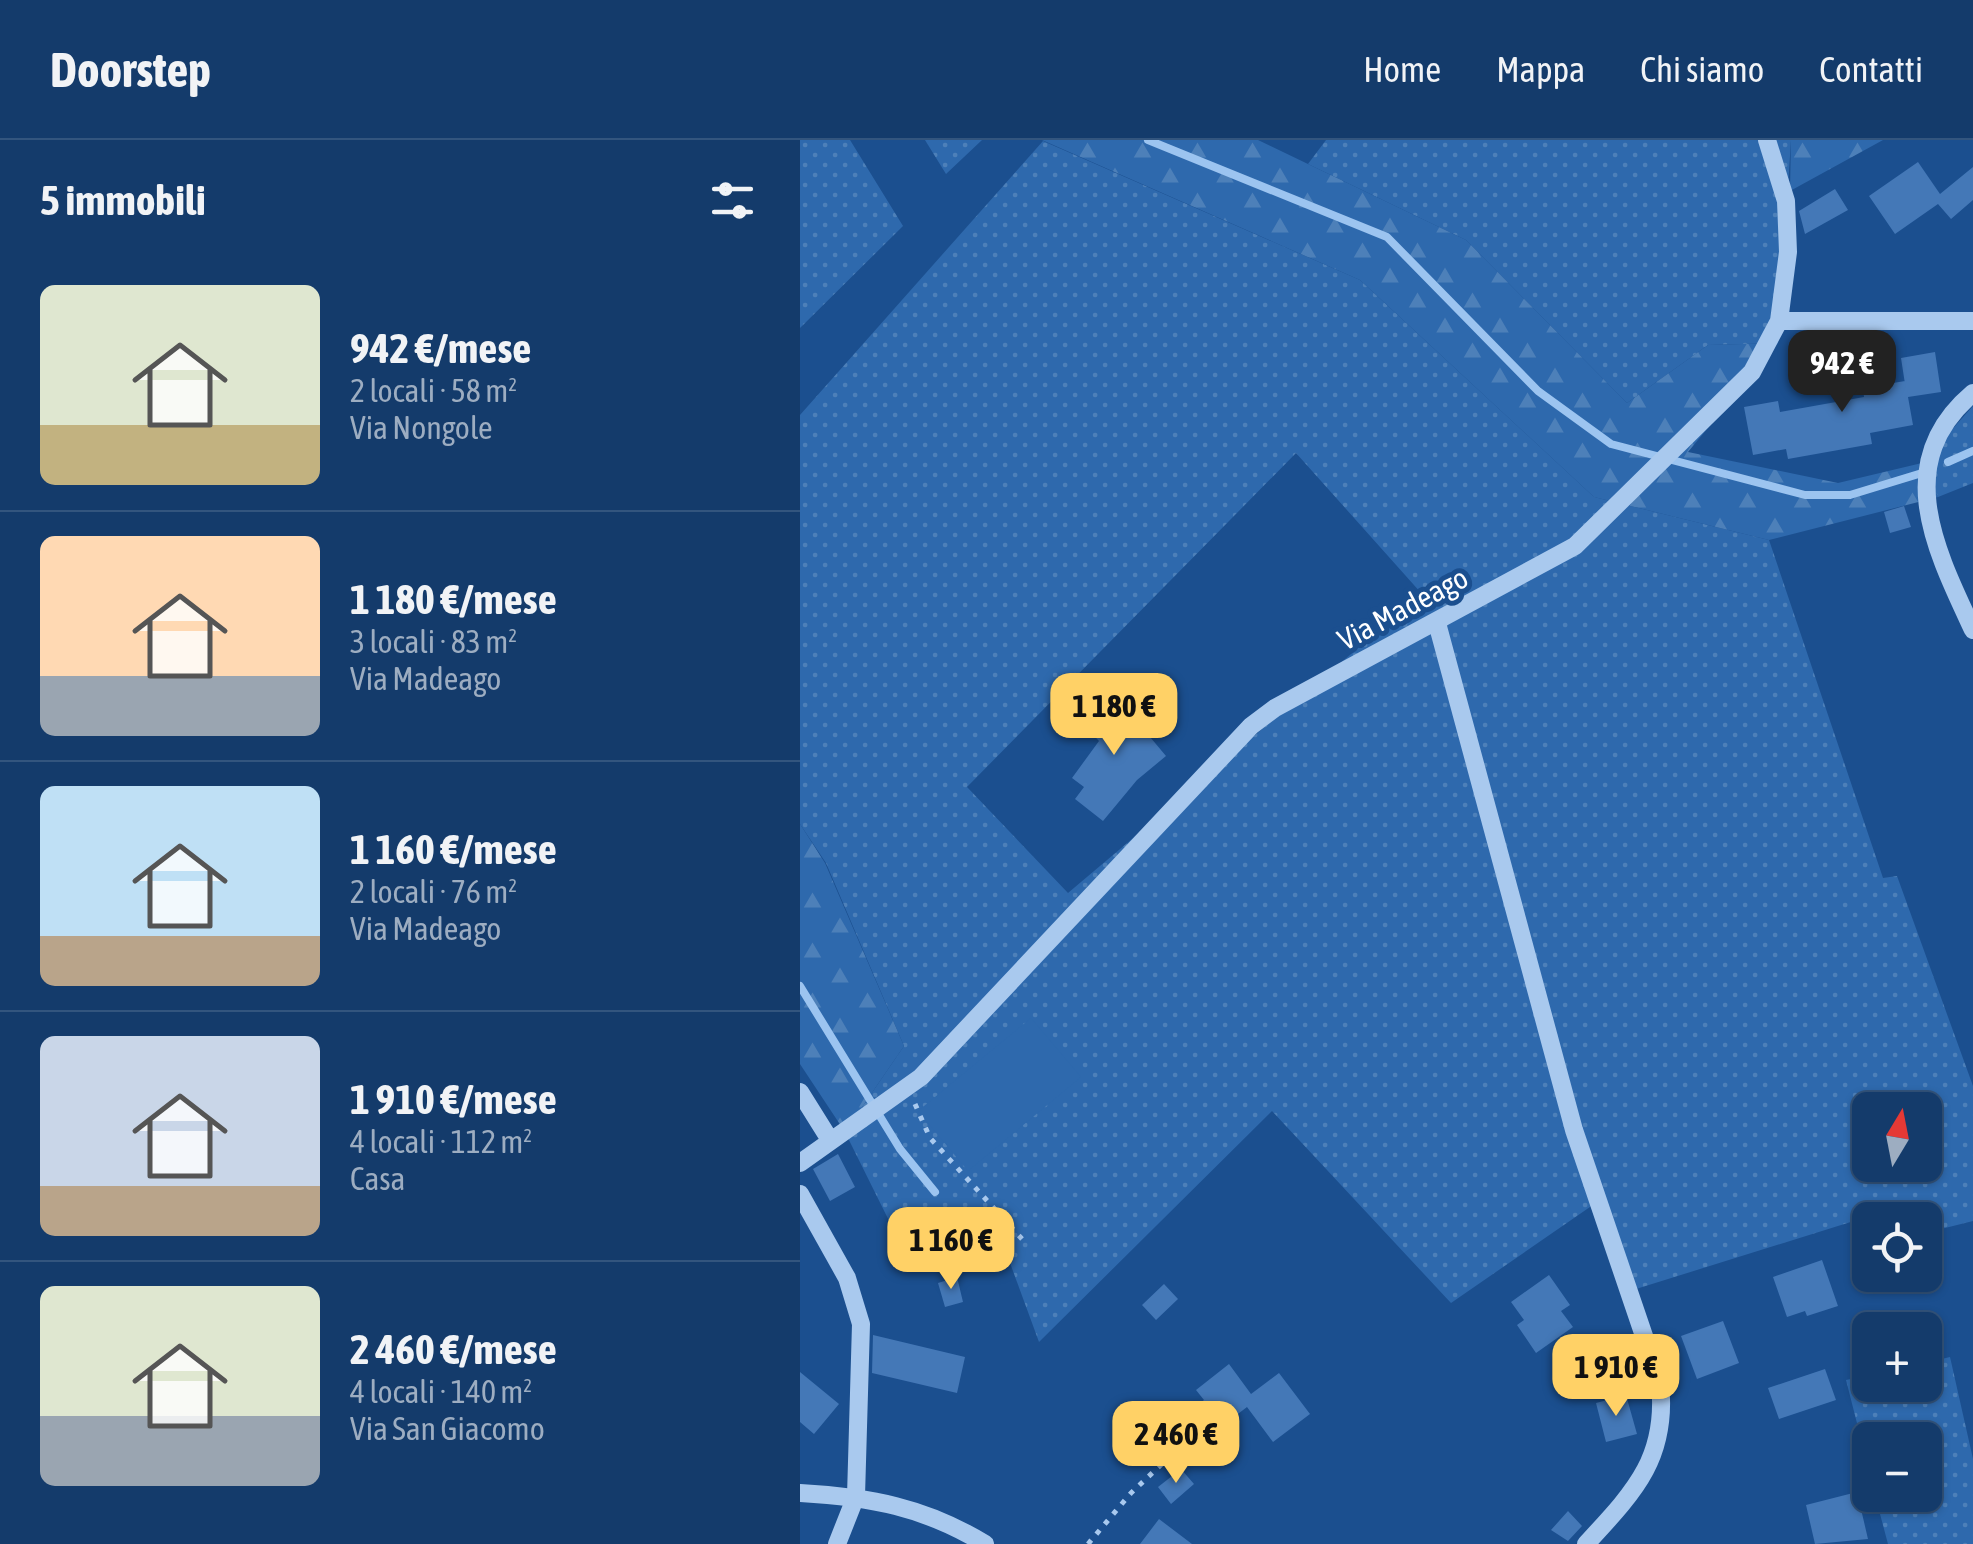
<!DOCTYPE html>
<html lang="it">
<head>
<meta charset="utf-8">
<style>
  body { margin:0; font-family:"Asap Condensed",sans-serif; background:#214673; color:#f1f3f6; height:100vh; display:flex; flex-direction:column; font-size:38px; white-space:nowrap }
  * { box-sizing:border-box; margin:0 }
  p { font-size:32px; color:#9dadc1 }
  .icon { flex:none; width:55px; height:55px; fill:none; stroke:currentColor; stroke-width:2; stroke-linecap:round; stroke-linejoin:round }
  .map { position:relative; flex:1; overflow:hidden }
  .drawer { display:flex; flex-direction:column; background:#143b6b; width:800px }
  .drawer>* { flex:none }
  .needle { width:65px; rotate:10deg }
  .tools { position:absolute; left:1052px; top:952px; display:grid; gap:20px }
  .tools a { display:grid; place-items:center; width:90px; height:90px; border-radius:15px; background:#143b6b; box-shadow:0 2px 8px #0004,0 0 0 2px #33557e; font-size:50px }
  .price { position:absolute; translate:-50% -85px; padding:0 22px; border-radius:20px; background:#ffd166; color:#111; font-size:32px; line-height:65px; filter:drop-shadow(0 2px 5px #0008) }
  .price::after { content:''; position:absolute; left:50%; top:60px; width:30px; height:22px; margin-left:-15px; background:inherit; clip-path:polygon(0 0,100% 0,50% 100%) }
  .price.active { background:#222; color:#fff }
  ul { padding:0; list-style:none }
  li { display:flex; align-items:center; gap:30px; height:250px; padding:0 40px }
  li+li { border-top:2px solid #33557e }
  li span { display:grid; place-items:center; flex:none; width:280px; height:200px; border-radius:15px; color:#555 }
  li>.icon { margin-inline-start:auto }
  span .icon { width:120px; height:120px; fill:#fffc; stroke-width:1 }
  li b { font-size:42px }
  h2 { display:flex; justify-content:space-between; align-items:center; height:120px; padding:0 40px; font-size:42px }
  header { display:flex; align-items:center; gap:60px; box-sizing:border-box; height:140px; padding:0 50px; background:#143b6b; border-bottom:2px solid #33557e }
  header strong { font-size:48px }
  nav { display:flex; gap:55px; margin-inline-start:auto; font-size:35px }
  main { display:flex; flex:1; min-height:0 }
  .map>svg:first-child { display:block }
  .green { fill:url(#green-dots); fill-rule:evenodd }
  .forest { fill:url(#forest-firs) }
  .pitch { fill:#2e69ad }
  .lines { fill:none; stroke-linecap:round; stroke-linejoin:round }
  .stream { stroke:#9cc4f0; stroke-width:8 }
  .building { fill:#4478b7 }
  .path { stroke:#a9c9ee; stroke-width:5; stroke-dasharray:5 8; stroke-linecap:butt }
  .minor { stroke:#a9c9ee; stroke-width:18 }
  .labels { text-anchor:middle; stroke-width:10; stroke-linejoin:round; paint-order:stroke }
  .street-label { font-size:30px; fill:#fff; stroke:#1b4f8f }
</style>
</head>
<body>
<header>
<strong>Doorstep</strong>
<nav><a>Home</a><a>Mappa</a><a>Chi siamo</a><a>Contatti</a></nav>
</header>
<main>
<section class="drawer">
<h2>5 immobili<svg class="icon" aria-label="filters" viewBox="0 0 24 24"><path d="M4 7h16M4 17h16"/><circle cx="9" cy="7" r="2"/><circle cx="15" cy="17" r="2"/></svg></h2>
<ul>
<li><span style="background:linear-gradient(#dfe7d0 70%,#c2b280 0)"><svg class="icon" aria-label="home" viewBox="0 0 24 24"><path d="M3 11l9-7 9 7M6 9v11h12V9"/></svg></span><div><b>942 €/mese</b><p>2 locali · 58 m²</p><p>Via Nongole</p></div></li>
<li><span style="background:linear-gradient(#ffd9b3 70%,#9aa5b1 0)"><svg class="icon" aria-label="home" viewBox="0 0 24 24"><path d="M3 11l9-7 9 7M6 9v11h12V9"/></svg></span><div><b>1 180 €/mese</b><p>3 locali · 83 m²</p><p>Via Madeago</p></div></li>
<li><span style="background:linear-gradient(#bfe0f5 75%,#b9a48a 0)"><svg class="icon" aria-label="home" viewBox="0 0 24 24"><path d="M3 11l9-7 9 7M6 9v11h12V9"/></svg></span><div><b>1 160 €/mese</b><p>2 locali · 76 m²</p><p>Via Madeago</p></div></li>
<li><span style="background:linear-gradient(#c9d6e8 75%,#b9a48a 0)"><svg class="icon" aria-label="home" viewBox="0 0 24 24"><path d="M3 11l9-7 9 7M6 9v11h12V9"/></svg></span><div><b>1 910 €/mese</b><p>4 locali · 112 m²</p><p>Casa</p></div></li>
<li><span style="background:linear-gradient(#dfe7d0 65%,#9aa5b1 0)"><svg class="icon" aria-label="home" viewBox="0 0 24 24"><path d="M3 11l9-7 9 7M6 9v11h12V9"/></svg></span><div><b>2 460 €/mese</b><p>4 locali · 140 m²</p><p>Via San Giacomo</p></div></li>
</ul>
</section>
<div class="map">
<svg width="1173" height="1404" viewBox="0 0 1173 1404">
  <defs>
    <pattern id="green-dots" width="8" height="8" patternUnits="userSpaceOnUse" patternTransform="scale(2.5)"><rect width="8" height="8" fill="#2e69ad"/><path d="M2 2h.1M6 6h.1" fill="none" stroke="#4d80b9" stroke-width="1.8" stroke-linecap="round"/></pattern>
    <pattern id="forest-firs" width="22" height="20" patternUnits="userSpaceOnUse" patternTransform="scale(2.5)"><rect width="22" height="20" fill="#2e69ad"/><path d="M5 1l3.5 6h-7zM16 11l3.5 6h-7z" fill="#4d80b9"/></pattern>
  </defs>
  <rect width="100%" height="100%" fill="#1b4f8f"/>
  <!-- green -->
  <path class="green" d="M 0,0 L 50,0 L 103,86 L 0,188 Z
    M 125,0 L 182,0 L 146,34 Z
    M 526,0 L 991,0 L 978,203 L 908,205 L 827,263 L 666,100 L 508,24 Z
    M 243,1 L 560,140 L 794,357 L 969,400 L 1083,738 L 1097,736 L 1173,946 L 1173,1081 L 1125,1093 L 1125,1080 L 1093,1080 L 1089,1070 L 836,1149 L 803,1058 L 651,1163 L 472,971 L 239,1202 L 195,1082 L 110,1123 L 45,992 L 104,906 L 26,723 L 0,684 L 0,275 ZM 496,313 L 622,454 L 268,753 L 167,647 ZM 1070,970 L 1125,970 L 1125,1025 L 1070,1025 Z
    M 1173,266 L 1173,343 L 1138,357 L 1122,323 Z
    M 1150,1217 L 1173,1319 L 1173,1404 L 1088,1404 L 1075,1355 L 1125,1355 L 1125,1300 L 1070,1300 L 1070,1334 L 1046,1240 L 1070,1235 L 1070,1245 L 1125,1245 L 1125,1223 Z"/>
  <!-- forest -->
  <path class="forest" d="M 242,0 L 458,0 L 666,100 L 827,263 L 908,205 L 978,203 L 888,312 L 1038,343 L 1122,323 L 1138,357 L 969,400 L 794,357 L 560,140 Z
    M 991,0 L 1083,0 L 990,51 Z
    M 0,684 L 25,723 L 104,906 L 45,992 L 0,924 Z"/>
  <!-- pitch -->
  <path class="pitch" d="M 231,878 L 281,937 L 168,1031 L 118,971 Z"/>
  <g class="lines">
    <!-- stream -->
    <path class="stream" d="M 348,0 L 587,97 L 738,251 L 811,304 L 1005,355 L 1050,355 L 1122,333
      M 1148,322 L 1173,311
      M 0,846 L 100,1009 L 135,1052"/>
  </g>
  <!-- building -->
  <path class="building" d="M 1118,22 L 1140,54 L 1173,27 L 1173,60 L 1151,79 L 1138,64 L 1095,94 L 1069,56 Z
    M 1035,49 L 1048,70 L 1005,94 L 999,71 Z
    M 1135,212 L 1141,252 L 1108,257 L 1113,285 L 1070,293 L 1072,304 L 988,319 L 986,309 L 953,315 L 944,267 L 978,261 L 980,272 L 1064,257 L 1063,248 L 1105,241 L 1105,244 L 1101,218 Z
    M 1104,366 L 1111,387 L 1090,393 L 1084,372 Z
    M 314,554 L 366,616 L 337,640 L 303,681 L 275,659 L 284,647 L 272,638 L 299,601 L 283,584 Z
    M 38,1014 L 55,1047 L 30,1061 L 13,1029 Z
    M 1022,1120 L 1038,1166 L 1007,1176 L 1005,1171 L 987,1177 L 973,1137 Z
    M 749,1135 L 770,1165 L 761,1171 L 773,1187 L 736,1213 L 717,1185 L 724,1180 L 711,1162 Z
    M 157,1137 L 163,1162 L 145,1167 L 138,1143 Z
    M 364,1144 L 378,1159 L 356,1180 L 342,1165 Z
    M 923,1181 L 939,1223 L 897,1239 L 881,1196 Z
    M 73,1195 L 165,1217 L 157,1253 L 72,1233 Z
    M 429,1224 L 451,1254 L 479,1233 L 510,1274 L 473,1302 L 447,1267 L 404,1300 L 384,1275 L 404,1260 L 396,1250 Z
    M 1025,1229 L 1036,1260 L 979,1279 L 968,1248 Z
    M 0,1232 L 39,1264 L 14,1294 L 0,1282 Z
    M 826,1255 L 837,1294 L 806,1302 L 796,1263 Z
    M 381,1329 L 394,1344 L 371,1364 L 358,1347 Z
    M 1057,1352 L 1068,1399 L 1015,1404 L 1006,1365 Z
    M 768,1371 L 782,1386 L 768,1401 L 751,1390 Z
    M 359,1379 L 392,1404 L 340,1404 Z"/>
  <g class="lines">
    <!-- path -->
    <path class="path" d="M 115,964 L 130,998 L 222,1099
      M 288,1404 L 331,1353 L 384,1303"/>
    <!-- minor -->
    <path class="minor" d="M 979,181 L 1173,181
      M 1173,253 C 1091,322 1135,409 1173,490
      M 637,483 L 774,990 L 860,1243 C 868,1318 834,1352 786,1404
      M 0,952 L 30,1000
      M 0,1023 L 121,937 L 451,586 L 475,568 L 775,406 L 952,232 L 979,181 L 988,112 L 986,61 L 967,0
      M 0,1054 L 47,1138 L 61,1184 L 56,1356 L 37,1404
      M 0,1353 C 69,1357 125,1367 185,1404"/>
  </g>
  <g class="labels">
    <!-- street labels -->
    <g class="street-label">
      <text transform="translate(603 469) rotate(-28)" y="10">Via Madeago</text>
    </g>
  </g>
</svg>
<div class="tools">
<a><svg class="needle" viewBox="-14 -14 28 28"><path d="M0-13l5 13h-10z" fill="#e53935"/><path d="M0 13l5-13h-10z" fill="#9dadc1"/></svg></a>
<a><svg class="icon" aria-label="locate" viewBox="0 0 24 24"><circle cx="12" cy="12" r="6"/><path d="M12 2v4M12 18v4M2 12h4M18 12h4"/></svg></a>
<a>+</a>
<a>−</a>
</div>
<b class="price active" style="left:1042px;top:275px">942 €</b>
<b class="price" style="left:314px;top:618px">1 180 €</b>
<b class="price" style="left:151px;top:1152px">1 160 €</b>
<b class="price" style="left:816px;top:1279px">1 910 €</b>
<b class="price" style="left:376px;top:1346px">2 460 €</b>
</div>
</main>
</body>
</html>
